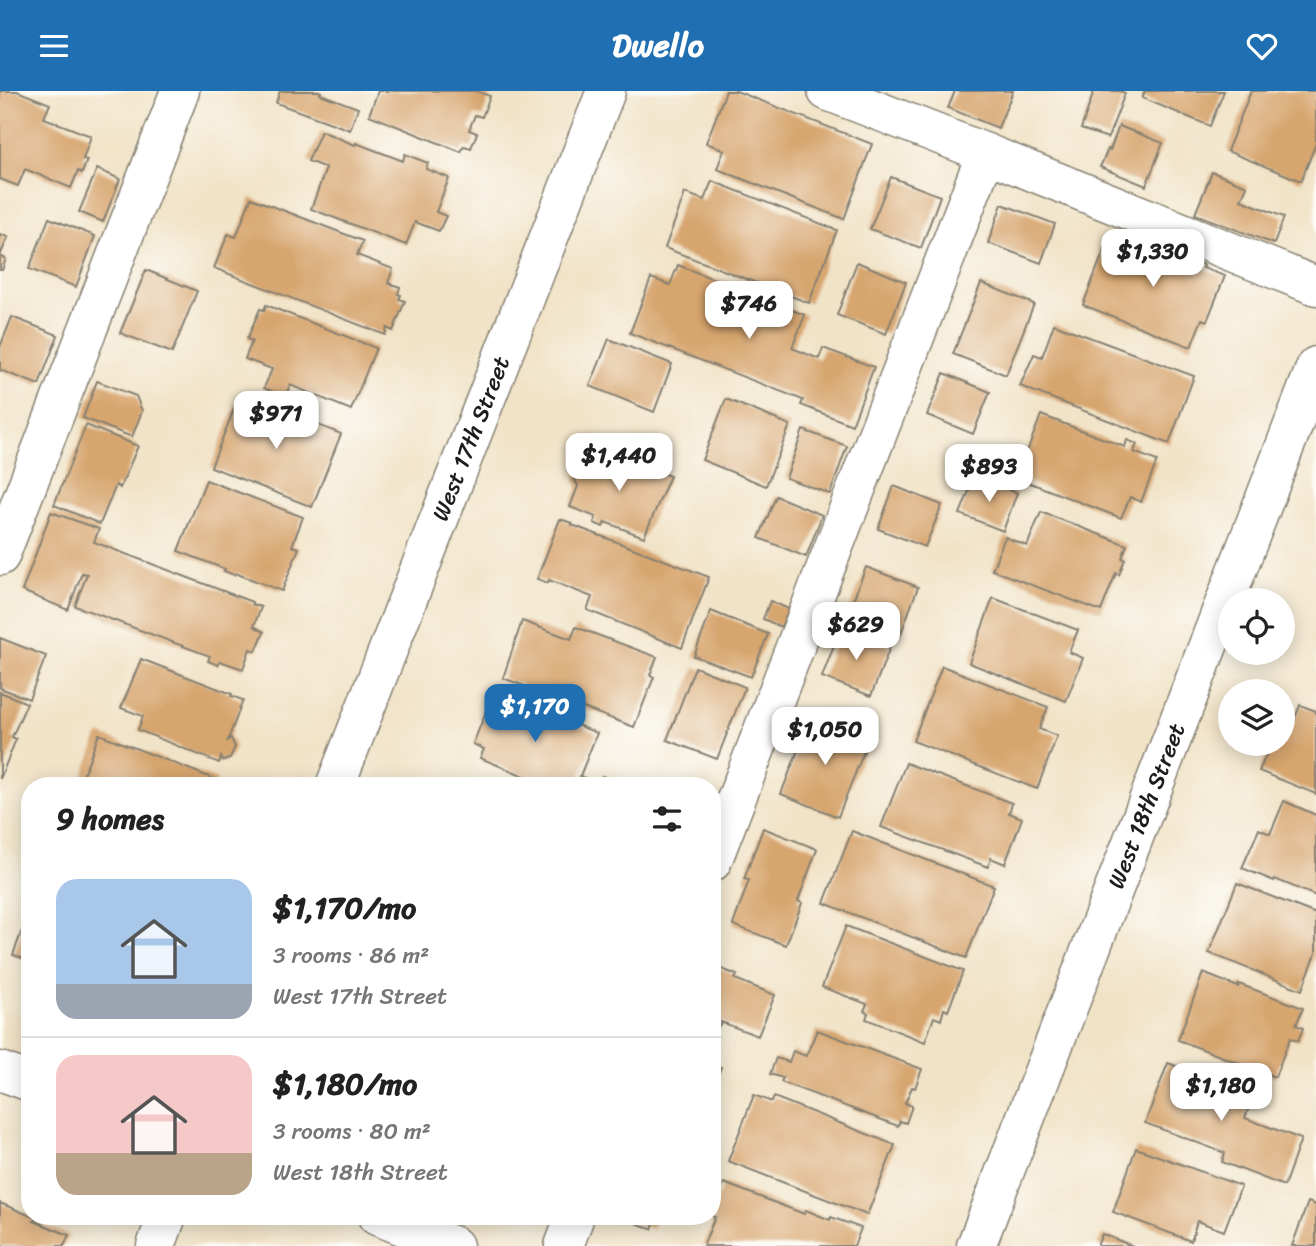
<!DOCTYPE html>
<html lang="en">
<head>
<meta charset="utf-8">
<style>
  body { margin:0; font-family:Sriracha,sans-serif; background:#f2f2f2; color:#222; height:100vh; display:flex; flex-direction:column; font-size:26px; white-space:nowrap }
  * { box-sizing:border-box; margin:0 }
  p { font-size:23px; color:#767676 }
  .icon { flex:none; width:38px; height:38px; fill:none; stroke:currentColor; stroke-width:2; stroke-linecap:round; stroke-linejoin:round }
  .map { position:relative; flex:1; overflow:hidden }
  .side { position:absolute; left:21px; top:686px; width:700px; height:448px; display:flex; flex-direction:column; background:#fff; border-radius:28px; box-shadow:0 4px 18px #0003 }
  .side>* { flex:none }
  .buttons { position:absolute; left:1218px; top:497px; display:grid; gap:14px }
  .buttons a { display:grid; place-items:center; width:77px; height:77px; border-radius:50%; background:#fff; box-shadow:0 4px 18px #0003; font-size:35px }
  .price { position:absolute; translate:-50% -60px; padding:0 16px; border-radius:14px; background:#fff; color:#222; font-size:23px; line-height:46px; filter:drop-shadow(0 2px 4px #0008) }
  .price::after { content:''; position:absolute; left:50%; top:42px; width:21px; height:16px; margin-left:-10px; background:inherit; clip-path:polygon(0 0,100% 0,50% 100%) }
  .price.active { background:#1f6fb2; color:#fff }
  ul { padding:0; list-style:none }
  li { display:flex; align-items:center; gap:21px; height:175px; padding:0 35px }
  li+li { border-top:2px solid #e0e0e0 }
  li span { display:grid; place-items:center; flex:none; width:196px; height:140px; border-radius:21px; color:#555 }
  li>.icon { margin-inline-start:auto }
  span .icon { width:84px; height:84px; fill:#fffc; stroke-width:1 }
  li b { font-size:30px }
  h2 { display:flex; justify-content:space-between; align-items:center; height:84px; padding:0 35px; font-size:30px }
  header { display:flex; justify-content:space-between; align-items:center; height:91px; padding:0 35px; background:#1f6fb2; color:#fff; font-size:32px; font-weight:800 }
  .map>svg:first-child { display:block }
  .building { fill:#d7a56e }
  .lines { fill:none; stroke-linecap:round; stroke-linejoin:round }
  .minor-casing { stroke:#868072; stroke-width:41 }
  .minor { stroke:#fff; stroke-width:38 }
  .labels { text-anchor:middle; stroke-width:7; stroke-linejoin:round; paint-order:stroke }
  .street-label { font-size:23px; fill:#1c1c1c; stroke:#fdfcf7 }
</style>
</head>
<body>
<header><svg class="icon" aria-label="menu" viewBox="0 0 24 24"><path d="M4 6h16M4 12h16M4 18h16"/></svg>Dwello<svg class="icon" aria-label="heart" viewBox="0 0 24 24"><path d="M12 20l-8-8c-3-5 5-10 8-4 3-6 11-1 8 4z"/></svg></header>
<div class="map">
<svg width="1316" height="1155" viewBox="0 0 1316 1155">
  <rect width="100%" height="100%" fill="#fdfcf7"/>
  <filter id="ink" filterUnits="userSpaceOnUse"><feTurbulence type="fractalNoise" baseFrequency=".0143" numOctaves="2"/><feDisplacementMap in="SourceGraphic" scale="14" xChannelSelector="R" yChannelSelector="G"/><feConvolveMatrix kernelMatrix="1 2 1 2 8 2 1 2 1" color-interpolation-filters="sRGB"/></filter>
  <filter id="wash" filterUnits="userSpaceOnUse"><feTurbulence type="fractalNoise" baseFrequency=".00686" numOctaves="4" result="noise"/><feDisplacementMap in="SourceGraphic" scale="28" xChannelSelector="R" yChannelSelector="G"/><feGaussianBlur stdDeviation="1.57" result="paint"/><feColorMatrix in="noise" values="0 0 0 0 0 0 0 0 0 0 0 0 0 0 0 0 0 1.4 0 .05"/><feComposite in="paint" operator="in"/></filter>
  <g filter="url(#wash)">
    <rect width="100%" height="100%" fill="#f1e3c7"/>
    <g id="blocks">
      <!-- building -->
      <path class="building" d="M 0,0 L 17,0 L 50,13 L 44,27 L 91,45 L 83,68 L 87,69 L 82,82 L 78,80 L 71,97 L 25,78 L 18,95 L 0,88 Z
        M 280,0 L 319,0 L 321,1 L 320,3 L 358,17 L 350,39 L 276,12 Z
        M 378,0 L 476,0 L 490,5 L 482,26 L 475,24 L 469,39 L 477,42 L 471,57 L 464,55 L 461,61 L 369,24 Z
        M 726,0 L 736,0 L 872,53 L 844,128 L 717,78 L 724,59 L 706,52 Z
        M 955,0 L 1013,0 L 998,37 L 948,17 Z
        M 1094,0 L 1120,0 L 1125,2 L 1108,47 L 1081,38 Z
        M 1145,0 L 1224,0 L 1210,35 L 1142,7 Z
        M 1251,0 L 1316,0 L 1316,52 L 1301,90 L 1227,60 Z
        M 1119,35 L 1163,52 L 1146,95 L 1100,76 L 1108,58 L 1110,59 Z
        M 321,40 L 355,54 L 356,52 L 403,70 L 405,63 L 428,72 L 426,78 L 449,87 L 436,121 L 446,125 L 439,140 L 415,131 L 406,154 L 311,118 L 326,77 L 308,70 Z
        M 97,78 L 120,88 L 103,131 L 79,121 Z
        M 1212,81 L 1247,95 L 1241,109 L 1284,126 L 1274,153 L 1195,123 Z
        M 891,86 L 940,105 L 921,157 L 870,138 Z
        M 712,90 L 837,139 L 809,212 L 665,157 L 685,102 L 704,109 Z
        M 251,107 L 363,150 L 357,164 L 393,178 L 388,192 L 400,196 L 398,203 L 401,204 L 399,208 L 405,210 L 393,240 L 387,237 L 385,244 L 214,177 L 228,143 L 236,146 Z
        M 1002,113 L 1055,133 L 1041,172 L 988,152 Z
        M 49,127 L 95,145 L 76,196 L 29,178 Z
        M 1111,141 L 1168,163 L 1169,161 L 1204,174 L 1203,177 L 1225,185 L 1207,230 L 1202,228 L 1191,256 L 1083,214 Z
        M 0,143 L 8,146 L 0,165 L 6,168 L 2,179 L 0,179 Z
        M 857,171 L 906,191 L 886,243 L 837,224 Z
        M 678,174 L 805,224 L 792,257 L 819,268 L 823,257 L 874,276 L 852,334 L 801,314 L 803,309 L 630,242 L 651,187 L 670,194 Z
        M 146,179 L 197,200 L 172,262 L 120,242 Z
        M 981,192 L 1034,213 L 1006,284 L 953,263 Z
        M 266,214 L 376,257 L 351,319 L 290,294 L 285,306 L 264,297 L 272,278 L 245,268 L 252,250 L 247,248 L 260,218 L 264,219 Z
        M 12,226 L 58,244 L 39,294 L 0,279 L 0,256 Z
        M 1054,233 L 1194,285 L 1169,353 L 1020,295 L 1034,263 L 1042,266 Z
        M 609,248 L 672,273 L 654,321 L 590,295 Z
        M 944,282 L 990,301 L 973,343 L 927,324 Z
        M 97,290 L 136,305 L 142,320 L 132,346 L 83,327 Z
        M 240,303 L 341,343 L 312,416 L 211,376 Z
        M 726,308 L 790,334 L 766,395 L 702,369 Z
        M 1041,324 L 1125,356 L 1127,349 L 1137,353 L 1134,361 L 1157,370 L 1141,411 L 1130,406 L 1121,427 L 1017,387 Z
        M 86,334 L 138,355 L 120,397 L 116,394 L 100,433 L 54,414 Z
        M 803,339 L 847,355 L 830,403 L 786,387 Z
        M 608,362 L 670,385 L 644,446 L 605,431 L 603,436 L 594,432 L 596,426 L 570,416 L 578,395 L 575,389 L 579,376 L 587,376 L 591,363 L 605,369 Z
        M 975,385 L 1017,402 L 1003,440 L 960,423 Z
        M 206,389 L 303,426 L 292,455 L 299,457 L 282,500 L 235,482 L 234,484 L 224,480 L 225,478 L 178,460 Z
        M 894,395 L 942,414 L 925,456 L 878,438 Z
        M 776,405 L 822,424 L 806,466 L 759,447 Z
        M 51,421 L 99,438 L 94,451 L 252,511 L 252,513 L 261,516 L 254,535 L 264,541 L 256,560 L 250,558 L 243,578 L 220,570 L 218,574 L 208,570 L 210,565 L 75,515 L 87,483 L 82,482 L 68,519 L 22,500 Z
        M 1041,421 L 1127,454 L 1122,467 L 1125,468 L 1119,484 L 1116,482 L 1101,520 L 992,479 L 1005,446 L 1027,455 Z
        M 560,428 L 572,432 L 572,434 L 709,486 L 682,557 L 587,519 L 592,506 L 549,489 L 548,492 L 537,488 Z
        M 866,476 L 918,496 L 900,545 L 847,525 Z
        M 993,507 L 1078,539 L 1069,561 L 1083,567 L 1066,610 L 969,572 Z
        M 770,510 L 789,518 L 781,536 L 763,528 Z
        M 711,520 L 768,543 L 751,586 L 694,565 Z
        M 522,530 L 571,548 L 576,536 L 657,566 L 650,584 L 654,586 L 634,636 L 503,587 Z
        M 841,536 L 890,556 L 871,605 L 822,586 Z
        M 0,547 L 46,565 L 29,608 L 0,597 Z
        M 141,568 L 232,603 L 231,605 L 243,609 L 228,649 L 231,647 L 235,656 L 230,667 L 223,670 L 221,666 L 219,672 L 138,639 L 143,625 L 121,617 Z
        M 942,575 L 1048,616 L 1039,638 L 1057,645 L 1037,698 L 913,650 Z
        M 695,576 L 745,596 L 717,668 L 667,649 Z
        M 0,601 L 27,612 L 12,646 L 16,648 L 0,688 Z
        M 504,605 L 597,642 L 580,685 L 588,688 L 584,695 L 549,695 L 480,667 L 484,658 L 473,653 L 489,613 L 500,617 Z
        M 1300,614 L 1316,620 L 1316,703 L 1259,680 L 1271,653 L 1283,653 L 1283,640 L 1289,643 Z
        M 810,628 L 841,640 L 844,634 L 860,640 L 858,646 L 868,650 L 838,726 L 781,703 Z
        M 99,643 L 217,689 L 214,695 L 79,695 Z
        M 906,672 L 1012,712 L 1009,722 L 1022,727 L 1005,773 L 991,767 L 988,776 L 881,736 Z
        M 602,685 L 626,695 L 598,695 Z
        M 1284,710 L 1316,724 L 1316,805 L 1275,788 L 1274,790 L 1242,777 L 1259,738 L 1270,743 Z
        M 763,737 L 817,758 L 798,810 L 802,812 L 786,854 L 733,834 L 749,789 L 744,788 Z
        M 852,740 L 994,795 L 966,867 L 824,812 Z
        M 1237,792 L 1316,823 L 1316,862 L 1302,899 L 1209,862 Z
        M 27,826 L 30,827 L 30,870 L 13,864 Z
        M 846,835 L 963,880 L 948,920 L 944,918 L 941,929 L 934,926 L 925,951 L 866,928 L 868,922 L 864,920 L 867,913 L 822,896 Z
        M 712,874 L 737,884 L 735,888 L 775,904 L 758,945 L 721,931 L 719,935 L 712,932 Z
        M 1203,882 L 1238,896 L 1239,893 L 1303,917 L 1296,934 L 1303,937 L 1298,950 L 1290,947 L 1275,986 L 1178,949 Z
        M 817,939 L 922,978 L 915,997 L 912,996 L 905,1012 L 912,1015 L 906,1032 L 900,1030 L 898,1035 L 781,991 L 783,987 L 770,983 L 776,967 L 789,971 L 793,960 L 806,965 Z
        M 1168,972 L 1213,989 L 1215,983 L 1231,989 L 1228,995 L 1254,1004 L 1245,1027 L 1301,1048 L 1284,1095 L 1222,1071 L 1225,1062 L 1145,1032 Z
        M 712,973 L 721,976 L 712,999 Z
        M 754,1004 L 772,1011 L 774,1006 L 895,1054 L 867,1124 L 728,1070 Z
        M 1136,1057 L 1241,1095 L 1224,1140 L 1197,1130 L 1191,1150 L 1113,1121 Z
        M 724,1092 L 804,1123 L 806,1119 L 830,1129 L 831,1126 L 861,1137 L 854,1155 L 703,1155 L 715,1126 L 712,1125 L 712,1120 Z
        M 1308,1111 L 1316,1114 L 1316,1155 L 1292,1155 Z
        M 0,1112 L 36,1127 L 34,1130 L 69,1144 L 64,1155 L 0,1155 Z
        M 617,1125 L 657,1125 L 652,1138 Z
        M 1102,1143 L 1133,1155 L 1097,1155 Z"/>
    </g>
  </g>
  <g filter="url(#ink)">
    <use href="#blocks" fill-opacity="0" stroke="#868072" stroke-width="2"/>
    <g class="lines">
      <defs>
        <g id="minor">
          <path d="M 827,0 L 986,62 L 1316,195"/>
          <path d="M 0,465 L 180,0"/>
          <path id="s1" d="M 335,695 L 606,0"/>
          <path d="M 712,771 L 986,62"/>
          <path d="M 0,980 L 30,991"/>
          <path d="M 377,1125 L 454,1155"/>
          <path d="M 156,1155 L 167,1125"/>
          <path d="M 564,1155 L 575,1125"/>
          <path id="s2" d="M 976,1155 L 1316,275"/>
        </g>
      </defs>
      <!-- minor casing -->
      <use href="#minor" class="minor-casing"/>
      <!-- minor -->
      <use href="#minor" class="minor"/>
    </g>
  </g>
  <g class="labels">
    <!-- street labels -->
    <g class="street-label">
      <text dy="8" stroke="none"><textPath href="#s1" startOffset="373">West 17th Street</textPath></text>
      <text dy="8" stroke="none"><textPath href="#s2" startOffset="472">West 18th Street</textPath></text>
    </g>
  </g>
</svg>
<div class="buttons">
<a><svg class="icon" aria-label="locate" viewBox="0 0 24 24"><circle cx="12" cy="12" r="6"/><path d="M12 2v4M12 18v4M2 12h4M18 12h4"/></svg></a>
<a><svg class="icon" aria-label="layers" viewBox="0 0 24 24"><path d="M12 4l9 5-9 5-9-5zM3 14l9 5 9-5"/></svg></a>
</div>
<b class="price" style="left:1153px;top:198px">$1,330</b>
<b class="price" style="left:749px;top:250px">$746</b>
<b class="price" style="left:276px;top:360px">$971</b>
<b class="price" style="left:619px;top:402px">$1,440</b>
<b class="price" style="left:989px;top:413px">$893</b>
<b class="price" style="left:856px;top:571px">$629</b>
<b class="price active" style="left:535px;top:653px">$1,170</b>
<b class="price" style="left:825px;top:676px">$1,050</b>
<b class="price" style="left:1221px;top:1032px">$1,180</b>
<section class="side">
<h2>9 homes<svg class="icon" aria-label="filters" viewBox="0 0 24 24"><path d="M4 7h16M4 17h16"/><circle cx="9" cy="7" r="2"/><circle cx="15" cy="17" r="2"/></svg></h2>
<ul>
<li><span style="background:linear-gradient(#a9c7e8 75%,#9aa5b1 0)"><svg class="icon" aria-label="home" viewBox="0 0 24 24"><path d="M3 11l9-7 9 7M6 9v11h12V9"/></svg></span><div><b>$1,170/mo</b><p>3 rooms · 86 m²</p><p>West 17th Street</p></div></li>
<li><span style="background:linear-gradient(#f6c9c9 70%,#b9a48a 0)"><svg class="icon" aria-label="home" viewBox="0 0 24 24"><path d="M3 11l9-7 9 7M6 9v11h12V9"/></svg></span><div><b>$1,180/mo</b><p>3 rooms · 80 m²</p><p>West 18th Street</p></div></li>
</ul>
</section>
</div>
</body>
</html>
